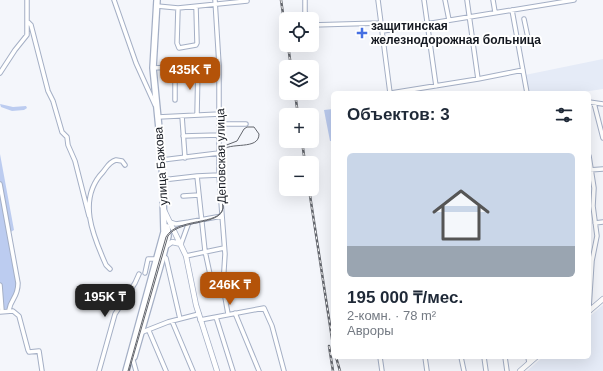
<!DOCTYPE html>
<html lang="ru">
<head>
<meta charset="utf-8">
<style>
  body { margin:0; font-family:Helvetica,sans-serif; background:#f6f6f7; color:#1f2937; height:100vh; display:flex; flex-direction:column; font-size:15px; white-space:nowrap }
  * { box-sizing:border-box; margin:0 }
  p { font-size:13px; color:#747a83 }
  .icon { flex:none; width:22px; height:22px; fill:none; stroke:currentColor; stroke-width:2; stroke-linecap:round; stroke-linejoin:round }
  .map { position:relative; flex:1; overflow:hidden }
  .side { position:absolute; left:331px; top:91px; width:260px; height:268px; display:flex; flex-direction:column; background:#fff; border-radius:6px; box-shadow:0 4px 16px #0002 }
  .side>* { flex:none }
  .buttons { position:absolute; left:279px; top:12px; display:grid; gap:8px }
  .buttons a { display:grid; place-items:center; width:40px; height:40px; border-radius:6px; background:#fff; box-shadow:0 4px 16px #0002; font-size:20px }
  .price { position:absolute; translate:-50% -34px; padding:0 9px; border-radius:8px; background:#b45309; color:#fff; font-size:13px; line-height:26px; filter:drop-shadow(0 1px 2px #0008) }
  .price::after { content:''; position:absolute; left:50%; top:24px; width:12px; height:9px; margin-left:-6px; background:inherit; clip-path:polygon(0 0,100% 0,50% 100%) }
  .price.active { background:#222; color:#fff }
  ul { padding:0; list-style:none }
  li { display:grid; align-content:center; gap:8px; height:212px; padding:0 16px }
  li span { display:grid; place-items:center; height:124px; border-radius:6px; color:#555 }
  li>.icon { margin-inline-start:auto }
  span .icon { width:72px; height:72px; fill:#fffc; stroke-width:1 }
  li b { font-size:17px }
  h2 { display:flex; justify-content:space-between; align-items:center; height:48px; padding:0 16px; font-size:17px }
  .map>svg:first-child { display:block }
  .built { fill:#e5ebf7 }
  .green { fill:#bcccf0 }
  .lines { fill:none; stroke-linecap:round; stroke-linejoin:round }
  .minor-casing { stroke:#a4afc5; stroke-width:5.5 }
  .major-casing { stroke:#a4afc5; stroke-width:6 }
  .highway-casing { stroke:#a4afc5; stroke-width:8 }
  .minor { stroke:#fff; stroke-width:3.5 }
  .major { stroke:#fff; stroke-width:4.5 }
  .highway { stroke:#fff; stroke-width:5.5 }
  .tram { stroke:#63666d; stroke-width:1 }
  .rail-casing { stroke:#63666d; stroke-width:2.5 }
  .rail { stroke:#fff; stroke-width:1; stroke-dasharray:3; stroke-linecap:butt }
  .poi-dot { fill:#4670e2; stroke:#fff; stroke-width:1.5 }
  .labels { text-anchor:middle; stroke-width:4; stroke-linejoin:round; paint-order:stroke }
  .poi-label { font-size:12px; font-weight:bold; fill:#151921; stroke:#fff; text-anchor:start }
  .street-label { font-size:12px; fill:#151921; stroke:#fff }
</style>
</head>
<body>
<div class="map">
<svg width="603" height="371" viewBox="0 0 603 371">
  <rect width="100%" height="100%" fill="#f4f6fb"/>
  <!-- built -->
  <path class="built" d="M 603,59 L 603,89 L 583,92 L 529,93 L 525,75 Z
    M 603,305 L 603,371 L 527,371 L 543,357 L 589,357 L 589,317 Z"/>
  <!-- green -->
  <path class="green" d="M 0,104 L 13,107 L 26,106 L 27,108 L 24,110 L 12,111 L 1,107 Z
    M 333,109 L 333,141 L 330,141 L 324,110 Z
    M 0,154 L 14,230 L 9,233 L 18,290 L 9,310 L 0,312 Z"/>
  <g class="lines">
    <defs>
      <path id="minor" d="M 114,0 L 136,63 L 155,105
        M 215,0 L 219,65 L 219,175 L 225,254 L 223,286 L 228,314
        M 305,0 L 305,12 L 310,19
        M 378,0 L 390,93
        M 424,0 L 436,86
        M 445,0 L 449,20
        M 467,0 L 478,79
        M 493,0 L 495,12
        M 157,6 L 178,8 L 247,1
        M 178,8 L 177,43 L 179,48 L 196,45 L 197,43 L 196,7
        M 512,10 L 527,93
        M 28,22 L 31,25 L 48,91 L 53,101 L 62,132 L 67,137 L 68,145 L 75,161 L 89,216
        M 312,25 L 381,23
        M 383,31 L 574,0
        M 518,41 L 528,38 L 524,19
        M 153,68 L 219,65
        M 175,68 L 175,100
        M 0,73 L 15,50 L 27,35 L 27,0
        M 391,93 L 478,79 L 523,70
        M 589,102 L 603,104
        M 594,103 L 603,138
        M 197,115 L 198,66
        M 182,116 L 185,158
        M 158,117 L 220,114
        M 220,124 L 246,124
        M 183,136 L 220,135
        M 589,156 L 594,188 L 593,206 L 597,236 L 592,261 L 589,308
        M 162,160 L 219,153
        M 589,170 L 603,169
        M 197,176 L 205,251 L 211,279 L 223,278
        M 162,180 L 197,176 L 219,175
        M 0,184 L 18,283 C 18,298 11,298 9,310
        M 183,196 L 199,195
        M 170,222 L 176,224 L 189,222
        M 595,223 L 603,222
        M 181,244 L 189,222 L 222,216
        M 163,256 L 166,258 L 180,319
        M 186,256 L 224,248
        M 110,269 L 106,265 C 93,236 77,199 103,172 C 107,167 109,162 116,160 L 122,161 L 125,165
        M 145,273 L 148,259 L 157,259
        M 0,285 L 2,311
        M 0,312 L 13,311 L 19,316 L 28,350 L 29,352 L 39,351 L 42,371
        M 235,313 L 259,371
        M 216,317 L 233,371
        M 200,320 L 264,308 L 272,326 L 284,371
        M 172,321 L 193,371
        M 149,331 L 166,371
        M 140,333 L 168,322 L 199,314
        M 380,357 L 382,371
        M 425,357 L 427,371
        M 461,357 L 464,371
        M 484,357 L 486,371
        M 505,357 L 507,371
        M 528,357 L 529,363
        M 130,359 L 133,360 L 136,371
        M 99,371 L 115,314 L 135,283 L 139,274"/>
      <path id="major" d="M 164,210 L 186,256 L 196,305 L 217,371
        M 165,247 L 172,242 L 181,244
        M 589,311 L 603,299
        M 520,371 L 536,357"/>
      <path id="highway" d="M 134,357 L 163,256 L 168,236 L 167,227
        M 126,371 L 164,232 L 162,159 L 153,68 L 157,0"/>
    </defs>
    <!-- minor casing -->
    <use href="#minor" class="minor-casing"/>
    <!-- major casing -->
    <use href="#major" class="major-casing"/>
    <!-- highway casing -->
    <use href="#highway" class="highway-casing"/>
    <!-- minor -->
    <use href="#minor" class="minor"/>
    <!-- major -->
    <use href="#major" class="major"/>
    <!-- highway -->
    <use href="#highway" class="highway"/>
    <!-- tram -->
    <path class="tram" d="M 128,371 L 166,237 C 177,217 220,226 223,208 L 220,152 L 224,146 L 237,141 L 244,129 L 247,127 L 254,127 L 259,134 C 259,151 230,141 221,151 L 223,208 C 221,226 179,219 168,236 L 129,371"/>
    <defs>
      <path id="rail" d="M 281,0 L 286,34
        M 288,45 L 291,67
        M 295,93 L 298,115
        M 302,141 L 305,163
        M 309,189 L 333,345
        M 329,346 L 333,371
        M 336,357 L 340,371"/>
    </defs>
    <!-- rail casing -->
    <use href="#rail" class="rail-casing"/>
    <!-- rail -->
    <use href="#rail" class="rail"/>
  </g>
  <!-- markers -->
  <path class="poi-dot" d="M360 27h4v4h4v4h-4v4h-4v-4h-4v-4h4z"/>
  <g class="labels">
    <!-- poi labels -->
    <g class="poi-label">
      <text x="371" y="30">защитинская<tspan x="371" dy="14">железнодорожная больница</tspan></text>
    </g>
    <!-- street labels -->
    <g class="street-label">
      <text transform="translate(221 156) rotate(-91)" y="4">Деповская улица</text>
      <text transform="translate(161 166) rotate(-94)" y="4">улица Бажова</text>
    </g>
  </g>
</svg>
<div class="buttons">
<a><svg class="icon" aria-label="locate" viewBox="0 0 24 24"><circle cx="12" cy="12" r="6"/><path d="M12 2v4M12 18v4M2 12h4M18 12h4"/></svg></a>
<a><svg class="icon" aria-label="layers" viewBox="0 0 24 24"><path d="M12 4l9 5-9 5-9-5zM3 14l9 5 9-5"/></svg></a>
<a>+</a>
<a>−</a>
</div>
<b class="price" style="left:190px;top:91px">435K ₸</b>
<b class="price" style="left:230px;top:306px">246K ₸</b>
<b class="price active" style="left:105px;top:318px">195K ₸</b>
<section class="side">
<h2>Объектов: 3<svg class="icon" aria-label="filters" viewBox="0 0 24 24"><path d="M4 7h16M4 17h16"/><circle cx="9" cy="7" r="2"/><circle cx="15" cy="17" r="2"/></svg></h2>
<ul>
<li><span style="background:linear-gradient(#c9d6e8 75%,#9aa5b1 0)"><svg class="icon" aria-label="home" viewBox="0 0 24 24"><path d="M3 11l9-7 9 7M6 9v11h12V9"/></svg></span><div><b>195 000 ₸/мес.</b><p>2-комн. · 78 m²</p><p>Авроры</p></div></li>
</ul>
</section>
</div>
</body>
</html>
